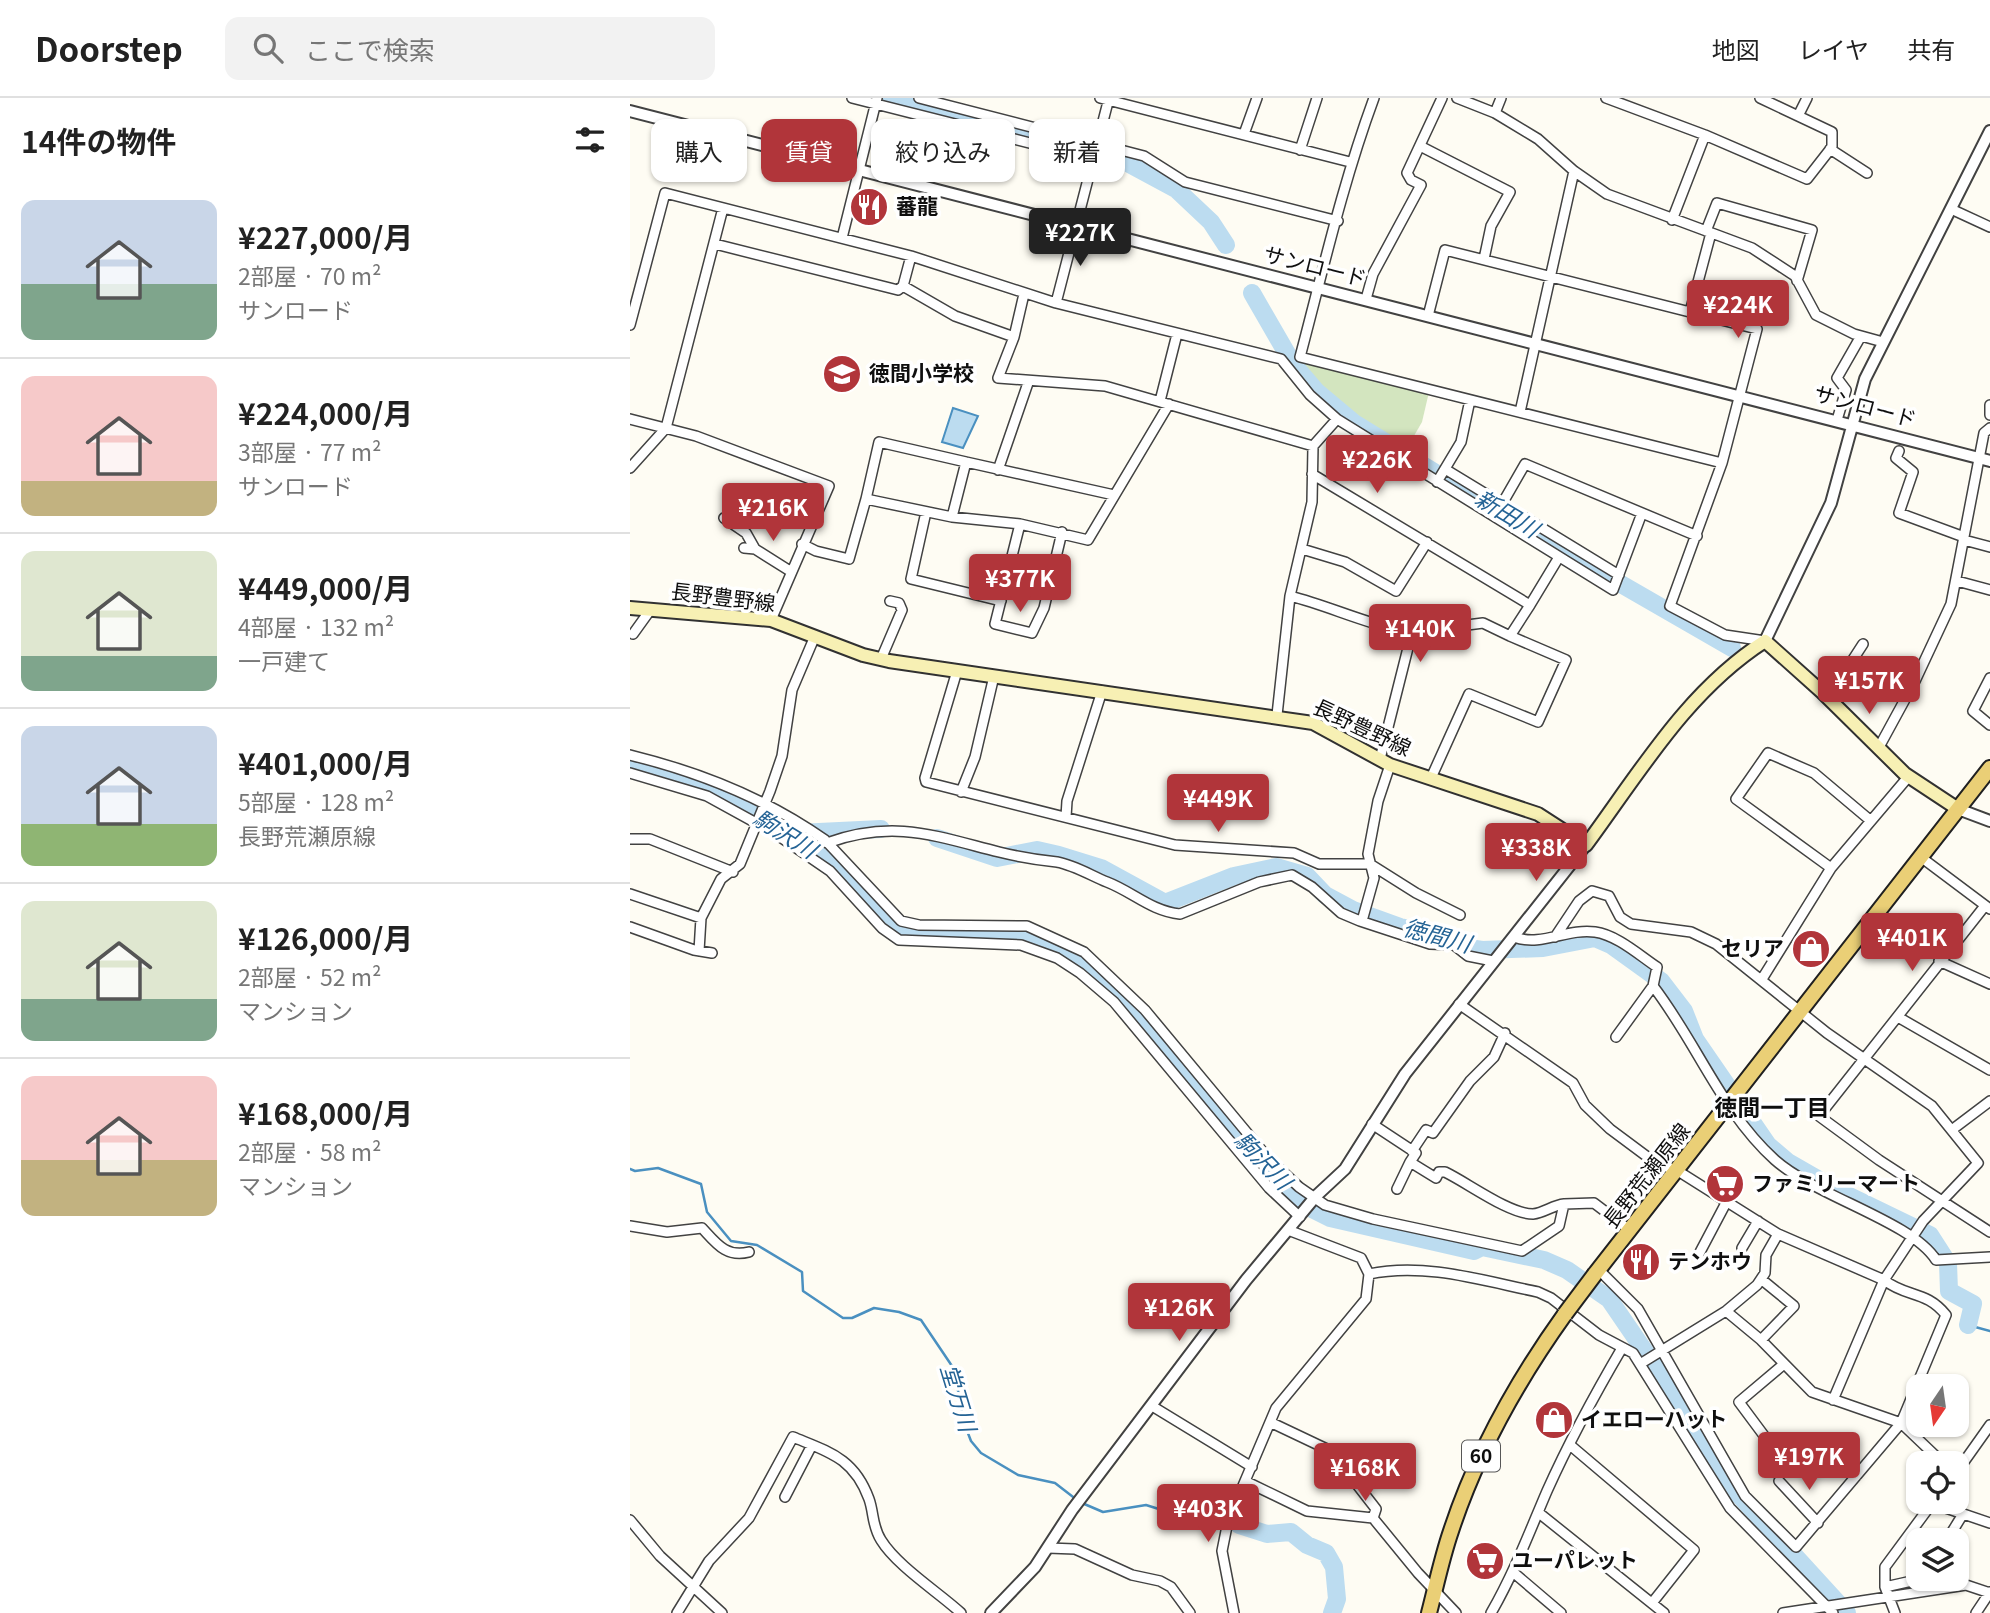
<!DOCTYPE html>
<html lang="ja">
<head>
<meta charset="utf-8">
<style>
  body { margin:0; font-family:Georgia,"Noto Sans JP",serif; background:#f2f2f2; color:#222; height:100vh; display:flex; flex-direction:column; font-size:26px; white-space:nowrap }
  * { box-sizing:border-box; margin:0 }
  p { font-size:23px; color:#767676 }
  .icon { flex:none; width:38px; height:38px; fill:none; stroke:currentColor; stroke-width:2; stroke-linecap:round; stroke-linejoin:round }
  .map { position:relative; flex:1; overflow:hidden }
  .panel { display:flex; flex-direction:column; background:#fff; width:630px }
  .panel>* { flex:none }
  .guide { position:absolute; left:21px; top:21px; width:665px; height:63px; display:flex; gap:14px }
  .needle { width:46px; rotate:193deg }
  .buttons { position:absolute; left:1276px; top:1276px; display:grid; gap:14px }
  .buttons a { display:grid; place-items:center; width:63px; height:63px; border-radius:14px; background:#fff; box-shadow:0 2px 5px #0004; font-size:35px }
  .price { position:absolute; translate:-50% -60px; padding:0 16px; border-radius:7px; background:#b1353a; color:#fff; font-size:23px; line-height:46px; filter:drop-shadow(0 2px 4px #0008) }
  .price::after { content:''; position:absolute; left:50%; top:42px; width:21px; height:16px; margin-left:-10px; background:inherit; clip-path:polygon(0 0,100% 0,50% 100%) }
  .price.selected { background:#222; color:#fff }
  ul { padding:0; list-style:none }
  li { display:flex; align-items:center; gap:21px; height:175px; padding:0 21px }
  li+li { border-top:2px solid #e0e0e0 }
  li span { display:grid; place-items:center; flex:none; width:196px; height:140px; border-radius:14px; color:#555 }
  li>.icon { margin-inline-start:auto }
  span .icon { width:84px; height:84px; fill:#fffc; stroke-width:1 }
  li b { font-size:30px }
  h2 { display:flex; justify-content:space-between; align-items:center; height:84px; padding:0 21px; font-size:30px }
  .pill { padding:0 24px; border-radius:14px; background:#fff; box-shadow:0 2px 5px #0004; font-size:24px; line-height:63px }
  .pill.selected { background:#b1353a; color:#fff }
  header { display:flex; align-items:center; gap:42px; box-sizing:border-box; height:98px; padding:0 35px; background:#fff; border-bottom:2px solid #e0e0e0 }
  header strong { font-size:33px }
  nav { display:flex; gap:38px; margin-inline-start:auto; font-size:24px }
  .search { width:490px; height:63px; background:#f2f2f2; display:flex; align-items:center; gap:18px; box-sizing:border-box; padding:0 24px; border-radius:14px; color:#767676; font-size:26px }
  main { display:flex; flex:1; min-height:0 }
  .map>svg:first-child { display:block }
  .green { fill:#d3e5bf }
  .water { fill:#bcdcf0; stroke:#4a90c0; stroke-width:2 }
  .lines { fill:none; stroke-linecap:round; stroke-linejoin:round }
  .stream { stroke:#4a90c0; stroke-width:2.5 }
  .river { stroke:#bcdcf0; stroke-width:18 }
  .minor-casing { stroke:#424242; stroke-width:12 }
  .tertiary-casing { stroke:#424242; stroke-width:14 }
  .secondary-casing { stroke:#313131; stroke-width:16 }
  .primary-casing { stroke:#202020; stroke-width:18 }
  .minor { stroke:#fff; stroke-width:9 }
  .tertiary { stroke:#fff; stroke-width:10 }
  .secondary { stroke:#f7f0b4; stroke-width:12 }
  .primary { stroke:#eacf76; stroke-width:14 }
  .primary-bridge-casing { stroke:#202020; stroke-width:18; stroke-linecap:butt }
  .primary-bridge { stroke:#eacf76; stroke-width:14 }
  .labels { text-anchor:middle; stroke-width:7; stroke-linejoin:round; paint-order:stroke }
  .shield { fill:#fff; stroke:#575757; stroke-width:2 }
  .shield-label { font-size:19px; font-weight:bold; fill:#0f0f0f }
  .poi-label { font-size:21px; font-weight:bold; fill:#0f0f0f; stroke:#fff; text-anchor:start }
  .street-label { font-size:21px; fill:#0f0f0f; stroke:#fff }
  .water-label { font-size:23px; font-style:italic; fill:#246395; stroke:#fff }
  .neighbourhood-label { font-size:23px; font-weight:bold; fill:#0f0f0f; stroke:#fff }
</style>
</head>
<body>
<header>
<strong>Doorstep</strong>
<div class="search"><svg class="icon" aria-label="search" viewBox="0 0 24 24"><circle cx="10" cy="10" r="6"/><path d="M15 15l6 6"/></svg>ここで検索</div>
<nav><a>地図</a><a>レイヤ</a><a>共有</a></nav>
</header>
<main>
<section class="panel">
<h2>14件の物件<svg class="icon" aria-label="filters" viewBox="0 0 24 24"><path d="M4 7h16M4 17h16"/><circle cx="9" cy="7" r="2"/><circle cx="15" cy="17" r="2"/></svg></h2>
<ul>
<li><span style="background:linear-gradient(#c9d6e8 60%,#7fa58c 0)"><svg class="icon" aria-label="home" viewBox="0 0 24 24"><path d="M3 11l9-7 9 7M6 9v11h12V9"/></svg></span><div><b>¥227,000/月</b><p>2部屋 · 70 m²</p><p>サンロード</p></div></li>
<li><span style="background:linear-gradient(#f6c9c9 75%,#c2b280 0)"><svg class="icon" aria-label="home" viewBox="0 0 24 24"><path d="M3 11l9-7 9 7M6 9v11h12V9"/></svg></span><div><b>¥224,000/月</b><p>3部屋 · 77 m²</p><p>サンロード</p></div></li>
<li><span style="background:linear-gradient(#dfe7d0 75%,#7fa58c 0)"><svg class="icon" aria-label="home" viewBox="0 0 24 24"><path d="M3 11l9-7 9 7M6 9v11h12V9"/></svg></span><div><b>¥449,000/月</b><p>4部屋 · 132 m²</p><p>一戸建て</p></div></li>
<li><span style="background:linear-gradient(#c9d6e8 70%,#8fb573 0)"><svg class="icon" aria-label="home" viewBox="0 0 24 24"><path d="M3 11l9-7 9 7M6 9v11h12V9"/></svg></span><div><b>¥401,000/月</b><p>5部屋 · 128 m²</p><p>長野荒瀬原線</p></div></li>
<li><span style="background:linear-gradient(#dfe7d0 70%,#7fa58c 0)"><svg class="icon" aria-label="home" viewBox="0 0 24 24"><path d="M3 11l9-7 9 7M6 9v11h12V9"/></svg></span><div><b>¥126,000/月</b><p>2部屋 · 52 m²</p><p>マンション</p></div></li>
<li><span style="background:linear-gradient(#f6c9c9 60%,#c2b280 0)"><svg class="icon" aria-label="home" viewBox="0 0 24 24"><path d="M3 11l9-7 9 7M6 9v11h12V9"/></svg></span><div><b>¥168,000/月</b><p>2部屋 · 58 m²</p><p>マンション</p></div></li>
</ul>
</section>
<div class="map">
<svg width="1360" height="1515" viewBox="0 0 1360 1515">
  <rect width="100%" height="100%" fill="#fefcf3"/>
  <!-- green -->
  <path class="green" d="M 666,260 L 799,294 L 792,324 L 777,350 C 733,323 700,299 666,260 Z"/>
  <!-- water -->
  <path class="water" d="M 323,310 L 348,318 L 333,350 L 312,344 Z"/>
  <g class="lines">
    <!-- stream -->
    <path class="stream" d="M 0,1071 L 5,1073 L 28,1070 L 71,1086 L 77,1114 L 101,1143 L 127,1147 L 172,1174 L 173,1193 L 213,1220 L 222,1220 L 244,1210 L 269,1214 L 291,1222 L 324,1271 L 334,1325 L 341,1343 L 351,1355 L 388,1377 L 425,1385 L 447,1402
      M 1338,1227 L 1360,1233
      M 452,1405 L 473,1414 L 516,1407 L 548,1417 L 571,1403 L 594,1418"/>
    <!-- river -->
    <path class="river" d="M 258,0 L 331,15 L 481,56 L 546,91 L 581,124 L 596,147
      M 622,195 L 663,266 L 687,294 L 724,325 L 918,444 L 1102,550
      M 0,666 L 81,692 L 177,747 L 236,796 L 257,824 L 288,836 L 349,834 L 404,839 L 438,857 L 491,898 L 633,1069 L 684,1112 L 700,1120 L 844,1153 L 852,1149 L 914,1162 L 937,1172 L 979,1201 L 1031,1277 L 1099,1386 L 1217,1515
      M 168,735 L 251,731
      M 307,740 L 367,760 L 407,752 L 429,757 L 471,770 L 535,805 L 604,778 L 646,769 L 677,778 L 695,797 L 723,812 L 770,829 L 827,841 L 839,850 L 852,852 L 913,850 L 965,840 L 981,847 L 1031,883 L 1054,913 L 1065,941 L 1138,1047 L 1158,1064 L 1205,1091 L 1300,1137 L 1318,1165 L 1319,1193 L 1343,1206 L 1338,1227
      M 609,1427 L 637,1436 L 661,1434 L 677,1447 L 696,1455 L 704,1469 L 707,1501 L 702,1515"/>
    <defs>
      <path id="minor" d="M 222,0 L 463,61
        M 289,0 L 514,58 L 555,84 L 708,123
        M 470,0 L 720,64
        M 744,0 C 713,84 693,172 670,259 L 1092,365
        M 827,0 L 865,15 L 908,41 L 944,73 L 977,96 L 1122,150 L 1165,178 L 1186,217 L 1224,236 L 1253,244
        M 976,0 L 1075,37 L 1177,81 L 1202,49 L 1202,34 L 1130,0
        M 865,15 L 871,0
        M 1168,18 L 1177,0
        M 614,36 L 627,0
        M 790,48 L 880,94 L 861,128 L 854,161
        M 1200,51 L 1237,75
        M 670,52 L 687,0
        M 1321,111 L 1360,129
        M 1042,122 L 1075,37
        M 1076,133 L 1087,105 L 1182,132 L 1167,183
        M 212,140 L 247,0
        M 85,146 L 268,192 L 273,188
        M 273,188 L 325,218 L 384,239
        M 273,188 L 281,158
        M 394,196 L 384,239 L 368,280 L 475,288 L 683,348
        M 736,201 L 743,176 L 791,87 L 781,82 L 777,75 L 812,0
        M 426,205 L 479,0
        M 1060,214 L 1081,135
        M 798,218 L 815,152 L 1127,231 L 1092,365 L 1040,508 L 1095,537 L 1135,543
        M 0,227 L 35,95 L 281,158 L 426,205 L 651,261 L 680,297 L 707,321 L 983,492 L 1012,415
        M 530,303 L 547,236
        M 1360,307 L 1360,317
        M 890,314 L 944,73
        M 0,321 L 66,338 L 199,388 L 141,522
        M 1207,322 L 1216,292 L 1207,280 L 1231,238
        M 1269,353 L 1266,360 L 1283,374 L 1269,415 L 1334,439
        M 336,364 L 484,397
        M 0,370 L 36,330 L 93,110
        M 815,371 L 989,477
        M 368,372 L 398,285
        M 682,376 L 900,507 L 929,459
        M 807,384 L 831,344 L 840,302
        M 872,406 L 895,366 L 1067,438
        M 296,414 L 281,481 L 371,503
        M 322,419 L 336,364 L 249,344 L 236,401 L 322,419 L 390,426 L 458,442 L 539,306
        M 94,420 L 116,435 L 125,451
        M 390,426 L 365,526 L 402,535 L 414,510 L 432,434
        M 1334,442 L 1360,449
        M 172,446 L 186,453 L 219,461 L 236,401
        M 114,450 L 125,451 L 160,473
        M 672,451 L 715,464 L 766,493 L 797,444
        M 1327,483 L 1360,492
        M 660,498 C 703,509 737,527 782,534
        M 3,536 L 21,511
        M 1224,560 L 1277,598
        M 251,561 L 272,512 L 269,505 L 260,503
        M 327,573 L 295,680 L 296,684 L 545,747 L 664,755 L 689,766 L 740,766 L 786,795 L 830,817
        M 1360,580 L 1343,613 L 1360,627
        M 1198,600 L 1233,546
        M 647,617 L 660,498 L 682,404 L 683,348 L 707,321
        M 1248,651 L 1285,583 L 1321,506 L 1354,335 L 1360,330
        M 0,657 C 69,674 137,701 195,742 L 271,823 L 289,827 L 397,828 L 454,854 L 515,912 L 638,1060 L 669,1089 L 695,1107 L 743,1121 L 892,1153 L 929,1128 L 934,1106 L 964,1105 L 1001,1133
        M 750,661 L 782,534 L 853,525 L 880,538
        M 0,675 L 77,698 L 146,736 L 200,773 L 252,830 L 269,842 L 391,847 L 427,860 L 450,875 L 484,904 L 639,1090 L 670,1119
        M 801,680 L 839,596 L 908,624 L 936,562 L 880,538 L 900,507
        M 331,694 L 345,659 L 364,578
        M 436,719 L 437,703 L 472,593
        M 0,741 L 20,741 L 103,774
        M 197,745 C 264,721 305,738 369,754 C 389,759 408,762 427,764 C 444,767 462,778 477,784 C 503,794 521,813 550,816 L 629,784 L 662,777 L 682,789 L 711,815 L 730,823 L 800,846 L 824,847 L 838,858 L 863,863
        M 1292,760 L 1360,811
        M 1201,770 L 1106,701 L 1138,655 L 1184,675 L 1241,723
        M 0,796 L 71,820
        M 1354,809 L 1189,1018 L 1249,1062 L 1360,1134
        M 732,823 L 744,780 L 738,756 L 748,703 L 760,667
        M 0,829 L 64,852 L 82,855
        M 884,839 C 912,849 937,830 965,834 C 987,837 1009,857 1027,869 L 1023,888 C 1067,945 1091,1013 1145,1062 C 1187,1099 1281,1123 1306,1162 L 1360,1159
        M 925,839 L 949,803 L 962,793 L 979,798 L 990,819 L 1001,826 L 1061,834 L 1086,846 L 1197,935 L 1302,1008 L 1348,1065 L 1293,1123 L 1254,1182 L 1203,1302
        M 69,853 L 71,820 L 91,781 L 110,766 L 140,693 L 152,658 L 162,592 L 185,538
        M 1309,863 L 1360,886
        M 1132,881 L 1201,770 L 1279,678
        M 829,906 L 943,985 L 955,1007 L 980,1031 L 1027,1066 L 1048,1073 L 1148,1136 L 1254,1182 C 1277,1200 1296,1192 1316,1217 L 1271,1325 L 1166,1449 L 1115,1398 L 1008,1211 L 969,1172
        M 1268,919 L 1360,972
        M 986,939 L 1023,888
        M 742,1026 L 786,1055 L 780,1064 L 806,1080 L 809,1074 L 815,1074 C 838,1085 879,1116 903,1116 C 914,1115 923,1107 934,1106
        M 1323,1031 L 1360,1003
        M 782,1053 L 796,1032 L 803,1035 L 840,983 L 864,959 L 875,935
        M 767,1091 L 780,1064
        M 0,1128 L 37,1134 L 72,1130 C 86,1145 96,1160 119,1154
        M 1112,1150 L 1128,1123
        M 1069,1156 L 1097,1103
        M 739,1176 C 795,1164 854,1183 908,1194 L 921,1200 L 969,1237 L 1003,1255 L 1100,1410 L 1203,1515
        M 1096,1213 L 1131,1242 L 1182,1294 L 1271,1325 L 1313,1365
        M 1131,1242 L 1164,1208 L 1131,1181
        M 1010,1266 L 1096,1213 L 1127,1187 L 1135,1175 L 1136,1157 L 1148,1136
        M 1154,1266 L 1109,1304 L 1141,1347 L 1227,1377
        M 522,1308 L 622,1369
        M 642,1325 L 701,1353 L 746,1411 L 743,1420
        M 940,1347 L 1064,1452 L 1022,1505
        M 1326,1375 L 1360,1327
        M 1149,1383 L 1188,1425
        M 617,1384 L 677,1413 L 743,1420 L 788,1475 L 826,1515
        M 155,1399 L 182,1347
        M 1301,1405 L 1360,1425
        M 909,1415 L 1034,1515
        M 0,1422 L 30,1458 L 92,1515
        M 1317,1442 L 1333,1416
        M 418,1450 L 445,1451 L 502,1477 L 530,1483 L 541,1489 L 560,1515
        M 884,1475 L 931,1515
        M 1255,1489 L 1295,1480
        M 47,1515 L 79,1463 L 119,1420 L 163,1339 C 199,1354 224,1360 239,1401 C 244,1415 242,1428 251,1442 C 267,1468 308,1494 331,1515
        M 604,1515 L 592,1453 L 598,1423 L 646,1310 L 736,1201 L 739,1176 L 731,1160 L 658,1132
        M 861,1515 C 884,1475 899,1435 917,1393 C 939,1344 965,1296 992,1250
        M 1153,1515 L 1336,1487 L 1360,1495
        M 1265,1515 L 1255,1489 L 1255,1469 L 1303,1404
        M 1346,1515 L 1360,1494"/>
      <path id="tertiary" d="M 0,13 L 1360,363
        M 1135,543 L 1201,405 L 1235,281 L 1360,33
        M 1328,711 L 1360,723
        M 361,1515 L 405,1469 L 442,1412 L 616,1182 L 686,1098 L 715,1071 L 775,976 L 956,747"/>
      <path id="secondary" d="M 0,510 L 141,522 L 233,557 L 259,563 L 683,625 L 760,667 L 908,716 L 956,747 C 1010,674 1057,593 1135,543 L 1192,594 L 1275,676 L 1328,711"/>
      <path id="primary" d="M 965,1176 L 1360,670
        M 799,1515 C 806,1488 812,1459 821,1433 C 847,1354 887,1283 935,1216"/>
    </defs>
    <!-- minor casing -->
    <use href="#minor" class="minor-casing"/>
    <!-- tertiary casing -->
    <use href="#tertiary" class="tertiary-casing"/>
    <!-- secondary casing -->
    <use href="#secondary" class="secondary-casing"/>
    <!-- primary casing -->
    <use href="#primary" class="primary-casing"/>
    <!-- minor -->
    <use href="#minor" class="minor"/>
    <!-- tertiary -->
    <use href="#tertiary" class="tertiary"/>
    <!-- secondary -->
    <use href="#secondary" class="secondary"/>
    <!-- primary -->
    <use href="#primary" class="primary"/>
    <defs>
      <path id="primary-bridge" d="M 935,1216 L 965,1176"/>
    </defs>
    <!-- primary-bridge casing -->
    <use href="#primary-bridge" class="primary-bridge-casing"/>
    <!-- primary-bridge -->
    <use href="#primary-bridge" class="primary-bridge"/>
  </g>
  <!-- icons -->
  <defs>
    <symbol id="restaurant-disc" viewBox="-11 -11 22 22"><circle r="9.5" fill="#b1353a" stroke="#fff"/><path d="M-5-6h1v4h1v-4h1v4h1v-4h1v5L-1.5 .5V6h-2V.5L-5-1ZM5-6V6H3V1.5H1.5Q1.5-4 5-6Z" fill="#fff"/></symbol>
    <symbol id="school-disc" viewBox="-11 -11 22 22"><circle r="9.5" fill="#b1353a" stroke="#fff"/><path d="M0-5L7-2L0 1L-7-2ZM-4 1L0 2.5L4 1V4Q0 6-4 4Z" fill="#fff"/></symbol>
    <symbol id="shop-disc" viewBox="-11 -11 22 22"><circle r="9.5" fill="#b1353a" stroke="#fff"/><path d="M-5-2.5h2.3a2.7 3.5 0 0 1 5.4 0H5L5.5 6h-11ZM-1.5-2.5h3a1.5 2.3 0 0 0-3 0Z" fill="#fff"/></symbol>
    <symbol id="supermarket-disc" viewBox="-11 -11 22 22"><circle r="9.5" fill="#b1353a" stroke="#fff"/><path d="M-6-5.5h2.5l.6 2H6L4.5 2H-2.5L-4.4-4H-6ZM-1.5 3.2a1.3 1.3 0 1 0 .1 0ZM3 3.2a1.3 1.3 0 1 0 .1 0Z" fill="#fff"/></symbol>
  </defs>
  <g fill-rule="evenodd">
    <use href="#restaurant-disc" x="217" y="87" width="44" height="44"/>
    <use href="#school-disc" x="190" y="254" width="44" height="44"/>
    <use href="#shop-disc" x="1159" y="829" width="44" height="44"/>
    <use href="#supermarket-disc" x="1073" y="1064" width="44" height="44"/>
    <use href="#restaurant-disc" x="989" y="1142" width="44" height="44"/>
    <use href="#shop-disc" x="902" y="1300" width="44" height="44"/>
    <use href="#supermarket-disc" x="833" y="1441" width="44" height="44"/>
  </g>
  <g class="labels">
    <!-- shield labels -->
    <rect class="shield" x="832" y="1342.5" width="38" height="31" rx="5"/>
    <g class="shield-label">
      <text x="851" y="1365">60</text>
    </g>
    <!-- poi labels -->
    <g class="poi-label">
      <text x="266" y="116">蕃龍</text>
      <text x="239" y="283">徳間小学校</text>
      <text x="1154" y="858" text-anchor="end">セリア</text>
      <text x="1122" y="1093">ファミリーマート</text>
      <text x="1038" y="1171">テンホウ</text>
      <text x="951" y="1329">イエローハット</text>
      <text x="882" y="1470">ユーパレット</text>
    </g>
    <!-- street labels -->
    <g class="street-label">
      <text transform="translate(685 169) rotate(14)" y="7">サンロード</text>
      <text transform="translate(1235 309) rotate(15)" y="7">サンロード</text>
      <text transform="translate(93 500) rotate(7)" y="7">長野豊野線</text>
      <text transform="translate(732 630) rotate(25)" y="7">長野豊野線</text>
      <text transform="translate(1017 1078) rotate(-52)" y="7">長野荒瀬原線</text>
    </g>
    <!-- water labels -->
    <g class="water-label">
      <text transform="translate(877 416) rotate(31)" y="8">新田川</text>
      <text transform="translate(155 736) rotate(32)" y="8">駒沢川</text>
      <text transform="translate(807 838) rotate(15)" y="8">徳間川</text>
      <text transform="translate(633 1063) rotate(46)" y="8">駒沢川</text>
      <text transform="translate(328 1300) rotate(73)" y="8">堂万川</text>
    </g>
    <!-- neighbourhood labels -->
    <g class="neighbourhood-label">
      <text x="1142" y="1018">徳間一丁目</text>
    </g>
  </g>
</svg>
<div class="buttons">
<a><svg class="needle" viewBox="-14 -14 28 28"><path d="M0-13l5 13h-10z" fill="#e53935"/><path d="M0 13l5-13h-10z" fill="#767676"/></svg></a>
<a><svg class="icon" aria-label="locate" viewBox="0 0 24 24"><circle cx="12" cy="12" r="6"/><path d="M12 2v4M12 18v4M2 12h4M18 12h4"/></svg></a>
<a><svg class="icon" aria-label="layers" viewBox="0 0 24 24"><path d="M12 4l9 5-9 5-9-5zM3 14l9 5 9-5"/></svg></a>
</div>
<b class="price selected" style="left:450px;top:170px">¥227K</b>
<b class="price" style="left:1108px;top:242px">¥224K</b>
<b class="price" style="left:747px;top:397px">¥226K</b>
<b class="price" style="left:143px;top:445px">¥216K</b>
<b class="price" style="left:390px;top:516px">¥377K</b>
<b class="price" style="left:790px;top:566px">¥140K</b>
<b class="price" style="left:1239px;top:618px">¥157K</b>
<b class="price" style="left:588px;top:736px">¥449K</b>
<b class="price" style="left:906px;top:785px">¥338K</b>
<b class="price" style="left:1282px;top:875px">¥401K</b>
<b class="price" style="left:549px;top:1245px">¥126K</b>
<b class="price" style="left:1179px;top:1394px">¥197K</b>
<b class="price" style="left:735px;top:1405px">¥168K</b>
<b class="price" style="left:578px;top:1446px">¥403K</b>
<div class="guide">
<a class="pill">購入</a>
<a class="pill selected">賃貸</a>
<a class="pill">絞り込み</a>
<a class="pill">新着</a>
</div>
</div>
</main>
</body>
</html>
